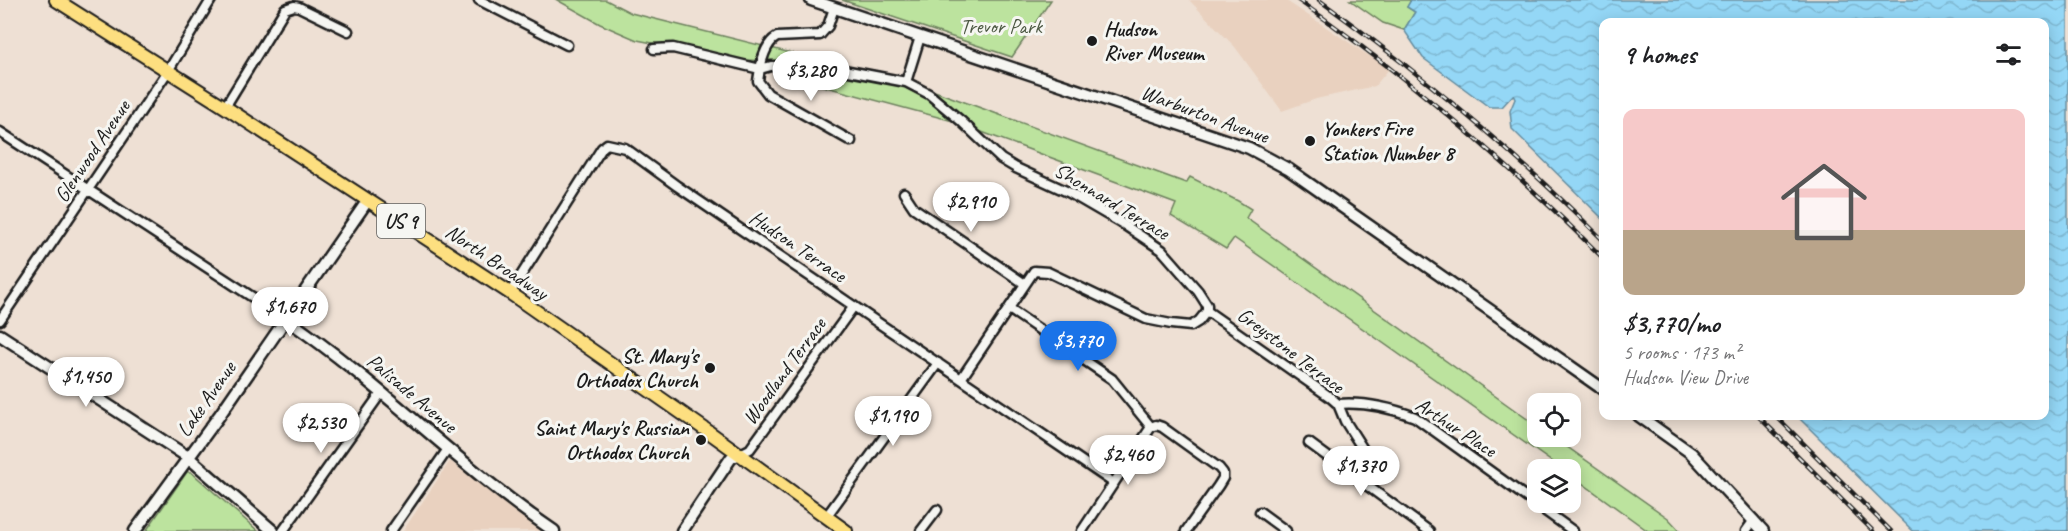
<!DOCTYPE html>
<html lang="en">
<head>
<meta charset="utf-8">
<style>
  body { margin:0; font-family:Caveat,sans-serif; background:#f6f6f6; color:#202124; height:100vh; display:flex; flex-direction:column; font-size:22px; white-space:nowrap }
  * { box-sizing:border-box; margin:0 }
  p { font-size:20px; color:#757577 }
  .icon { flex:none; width:33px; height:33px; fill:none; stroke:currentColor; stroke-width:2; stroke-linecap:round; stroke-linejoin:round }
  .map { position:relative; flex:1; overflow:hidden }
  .details { position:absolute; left:1599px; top:18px; width:450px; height:402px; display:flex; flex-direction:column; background:#fff; border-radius:12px; box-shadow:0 3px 15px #0003 }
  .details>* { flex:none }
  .buttons { position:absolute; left:1527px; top:393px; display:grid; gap:12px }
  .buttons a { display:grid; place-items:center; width:54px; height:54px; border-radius:12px; background:#fff; box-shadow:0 3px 15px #0003; font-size:30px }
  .price { position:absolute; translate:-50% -51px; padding:0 14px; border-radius:21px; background:#fff; color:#222; font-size:20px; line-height:39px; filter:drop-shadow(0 2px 3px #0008) }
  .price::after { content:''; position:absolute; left:50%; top:36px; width:18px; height:14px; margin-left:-9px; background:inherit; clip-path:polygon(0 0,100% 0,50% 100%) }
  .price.active { background:#1a73e8; color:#fff }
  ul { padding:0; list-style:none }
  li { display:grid; align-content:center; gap:12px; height:318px; padding:0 24px }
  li+li { border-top:2px solid #e0e0e0 }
  li span { display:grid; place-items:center; height:186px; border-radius:12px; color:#555 }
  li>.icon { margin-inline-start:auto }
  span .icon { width:108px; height:108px; fill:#fffc; stroke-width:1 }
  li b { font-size:26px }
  h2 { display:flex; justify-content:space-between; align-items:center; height:72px; padding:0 24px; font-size:26px }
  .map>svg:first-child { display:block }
  .built { fill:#e9d1bf }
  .green { fill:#bce39e; stroke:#6c805d; stroke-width:1.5 }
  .water { fill:url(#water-waves); stroke:#648c9f; stroke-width:1.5 }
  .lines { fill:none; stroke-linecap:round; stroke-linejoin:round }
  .minor-casing { stroke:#1c1c1c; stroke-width:13 }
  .tertiary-casing { stroke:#1c1c1c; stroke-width:15 }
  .primary-casing { stroke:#1c1c1c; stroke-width:16 }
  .minor { stroke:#f6f6f2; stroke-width:8 }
  .tertiary { stroke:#f6f6f2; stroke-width:10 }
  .primary { stroke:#fddf80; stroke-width:12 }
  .rail-casing { stroke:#1c1c1c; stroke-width:4.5 }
  .rail { stroke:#f6f6f2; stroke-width:2; stroke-dasharray:7; stroke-linecap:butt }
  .poi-dot { fill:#1c1c1c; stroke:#f6f6f2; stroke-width:2 }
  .labels { text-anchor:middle; stroke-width:6; stroke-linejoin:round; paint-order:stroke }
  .shield { fill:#f6f6f2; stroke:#5d5d5c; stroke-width:1.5 }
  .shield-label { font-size:20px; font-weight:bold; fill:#1c1c1c }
  .park-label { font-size:21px; fill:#4c5843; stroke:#f6f6f2 }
  .poi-label { font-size:21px; font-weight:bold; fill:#1c1c1c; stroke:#f6f6f2; text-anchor:start }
  .street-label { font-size:21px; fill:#1c1c1c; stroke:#f6f6f2 }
</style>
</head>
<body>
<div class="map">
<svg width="2068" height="531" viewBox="0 0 2068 531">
  <defs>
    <pattern id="water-waves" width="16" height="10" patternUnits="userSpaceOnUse" patternTransform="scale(1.5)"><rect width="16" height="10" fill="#94d7f6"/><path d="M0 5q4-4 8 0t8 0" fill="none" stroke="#7fb8d2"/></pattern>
  </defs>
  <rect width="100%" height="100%" fill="#eee0d4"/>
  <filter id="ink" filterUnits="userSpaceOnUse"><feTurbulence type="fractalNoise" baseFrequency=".0167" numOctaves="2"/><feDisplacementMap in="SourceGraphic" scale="12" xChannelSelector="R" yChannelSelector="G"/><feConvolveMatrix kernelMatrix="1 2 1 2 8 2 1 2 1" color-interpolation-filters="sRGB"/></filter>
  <g filter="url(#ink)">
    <!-- built -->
    <path class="built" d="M 1189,0 L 1285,0 L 1389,69 L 1375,86 L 1316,99 L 1282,111 L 1235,47 Z
      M 450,461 L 519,515 L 541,531 L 403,531 Z"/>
    <!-- green -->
    <path class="green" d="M 557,0 L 606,0 L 631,13 L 827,62 L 741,60 L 637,40 L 600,24 Z
      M 842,0 L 1051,0 L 1012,57 Z
      M 1350,0 L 1411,0 L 1407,7 L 1415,12 L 1404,30 L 1383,23 Z
      M 822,71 L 902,86 L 937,104 L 949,120 L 774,73 Z
      M 929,89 L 1186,183 L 1190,177 L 1238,201 L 1251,209 L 1246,218 L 1537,426 L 1538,436 L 1553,437 L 1668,518 L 1680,531 L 1648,531 L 1571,475 L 1570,470 L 1562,469 L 1234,238 L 1226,249 L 1171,216 L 1176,204 L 979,131 Z
      M 187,472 L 191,472 L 258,531 L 146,531 Z"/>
    <!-- water -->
    <path class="water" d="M 1411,0 L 2068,0 L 2068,531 L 1913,531 L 1797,416 L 2044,416 L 2044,22 L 1604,22 L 1603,219 L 1512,129 L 1510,111 L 1515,99 L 1513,95 L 1502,107 L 1489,107 L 1423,58 L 1404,30 L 1415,12 L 1407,7 Z"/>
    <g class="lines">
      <defs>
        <path id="minor" d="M 479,0 L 567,45
          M 834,8 L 828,26 L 820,35 L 777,37 C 764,44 760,66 758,81 L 768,94 L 851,141
          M 654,49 L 673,48 L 760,69 L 771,66 L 823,66 L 906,82 L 929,94 L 961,121 L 1001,159 L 1016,168 L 1068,192 L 1123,224 L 1162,250 L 1198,291 L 1207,305 L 1207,311 L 1199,321 L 1191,326 L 1171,324 L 1146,319 L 1048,272 L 1034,271 L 961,379
          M 906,82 L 920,37
          M 225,107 L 285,9 L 294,6 L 299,7 L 348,31
          M 0,132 L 286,319
          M 904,193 L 914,208 L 1025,284
          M 510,293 L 602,148 L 607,144 L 625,148 L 677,186 L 1114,483
          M 1009,309 L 1112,379 L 1151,427
          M 1207,311 L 1330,397 L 1338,404 L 1345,421 L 1373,465 L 1375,470 L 1367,485
          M 0,320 L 168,71 L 211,0
          M 1338,404 C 1363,402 1391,408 1415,417 L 1573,531
          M 1151,427 L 1156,425 L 1162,427 L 1219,468 L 1223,473 L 1223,478 L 1218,486 L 1186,531
          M 1309,443 L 1429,531
          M 740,454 L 750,449 L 854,306
          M 1260,512 L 1286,531
          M 826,517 L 938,363
          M 283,531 L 381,393
          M 391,531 L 448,449
          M 921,531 L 937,510
          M 1082,531 L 1151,427
          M 1746,531 L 1754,520"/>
        <path id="tertiary" d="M 811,0 L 1249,148 L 1288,169 L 1604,390
          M 286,319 C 380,383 460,467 554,531
          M 0,335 L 188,457 L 273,531
          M 1639,416 L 1691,453 L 1763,531
          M 135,531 L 219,416 L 368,200
          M 682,531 L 731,458 L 740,454"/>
        <path id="primary" d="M 56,0 L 225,107 L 510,293 L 706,430 L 846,531"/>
      </defs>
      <!-- minor casing -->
      <use href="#minor" class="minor-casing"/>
      <!-- tertiary casing -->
      <use href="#tertiary" class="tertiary-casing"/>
      <!-- primary casing -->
      <use href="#primary" class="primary-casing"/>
      <!-- minor -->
      <use href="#minor" class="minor"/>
      <!-- tertiary -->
      <use href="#tertiary" class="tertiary"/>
      <!-- primary -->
      <use href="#primary" class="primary"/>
      <defs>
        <path id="rail" d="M 1298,0 C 1408,77 1509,164 1604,259
          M 1319,0 C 1420,73 1516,153 1604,241
          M 1758,416 L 1873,531
          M 1776,416 L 1891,531"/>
      </defs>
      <!-- rail casing -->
      <use href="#rail" class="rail-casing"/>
      <!-- rail -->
      <use href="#rail" class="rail"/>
    </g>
  </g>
  <!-- markers -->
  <g class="poi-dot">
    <circle cx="1092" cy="41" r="6"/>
    <circle cx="1310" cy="141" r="6"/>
    <circle cx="710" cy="368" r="6"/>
    <circle cx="701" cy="440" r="6"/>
  </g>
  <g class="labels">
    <!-- shield labels -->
    <rect class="shield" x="377" y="204" width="48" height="34" rx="4.5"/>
    <g class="shield-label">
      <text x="401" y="228">US 9</text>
    </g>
    <!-- park labels -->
    <g class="park-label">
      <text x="1001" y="33">Trevor Park</text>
    </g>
    <!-- poi labels -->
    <g class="poi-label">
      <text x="1104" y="36">Hudson<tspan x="1104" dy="24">River Museum</tspan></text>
      <text x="1322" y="136">Yonkers Fire<tspan x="1322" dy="24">Station Number 8</tspan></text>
      <text x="698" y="363" text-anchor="end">St. Mary's<tspan x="698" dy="24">Orthodox Church</tspan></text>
      <text x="689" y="435" text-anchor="end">Saint Mary's Russian<tspan x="689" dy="24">Orthodox Church</tspan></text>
    </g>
    <!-- street labels -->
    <g class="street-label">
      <text transform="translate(1205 114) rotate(20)" y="7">Warburton Avenue</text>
      <text transform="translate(92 151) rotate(-56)" y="7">Glenwood Avenue</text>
      <text transform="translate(1112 201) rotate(31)" y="7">Shonnard Terrace</text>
      <text transform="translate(798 246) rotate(34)" y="7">Hudson Terrace</text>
      <text transform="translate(497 262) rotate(34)" y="7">North Broadway</text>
      <text transform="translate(1291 350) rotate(37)" y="7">Greystone Terrace</text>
      <text transform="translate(784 371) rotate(-54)" y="7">Woodland Terrace</text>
      <text transform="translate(412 393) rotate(40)" y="7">Palisade Avenue</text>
      <text transform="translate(206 399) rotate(-55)" y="7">Lake Avenue</text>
      <text transform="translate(1456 427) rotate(33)" y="7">Arthur Place</text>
    </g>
  </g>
</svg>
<div class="buttons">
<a><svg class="icon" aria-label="locate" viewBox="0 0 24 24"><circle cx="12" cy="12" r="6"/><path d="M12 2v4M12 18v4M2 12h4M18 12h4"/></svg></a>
<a><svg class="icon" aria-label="layers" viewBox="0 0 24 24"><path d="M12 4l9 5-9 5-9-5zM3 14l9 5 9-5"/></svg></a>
</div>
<b class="price" style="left:811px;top:102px">$3,280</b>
<b class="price" style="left:971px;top:233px">$2,910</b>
<b class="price" style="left:290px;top:338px">$1,670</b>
<b class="price active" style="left:1078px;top:372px">$3,770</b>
<b class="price" style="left:86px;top:408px">$1,450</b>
<b class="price" style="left:893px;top:447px">$1,190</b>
<b class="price" style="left:321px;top:454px">$2,530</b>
<b class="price" style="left:1128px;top:486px">$2,460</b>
<b class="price" style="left:1361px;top:497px">$1,370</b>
<section class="details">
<h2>9 homes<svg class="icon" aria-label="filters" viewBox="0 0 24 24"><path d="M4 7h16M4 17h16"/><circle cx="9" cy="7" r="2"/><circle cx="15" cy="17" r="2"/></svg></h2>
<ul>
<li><span style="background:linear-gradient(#f6c9c9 65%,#b9a48a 0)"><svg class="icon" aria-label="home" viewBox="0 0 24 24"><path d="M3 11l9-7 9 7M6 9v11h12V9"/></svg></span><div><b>$3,770/mo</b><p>5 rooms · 173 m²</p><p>Hudson View Drive</p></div></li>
</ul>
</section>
</div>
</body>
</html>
